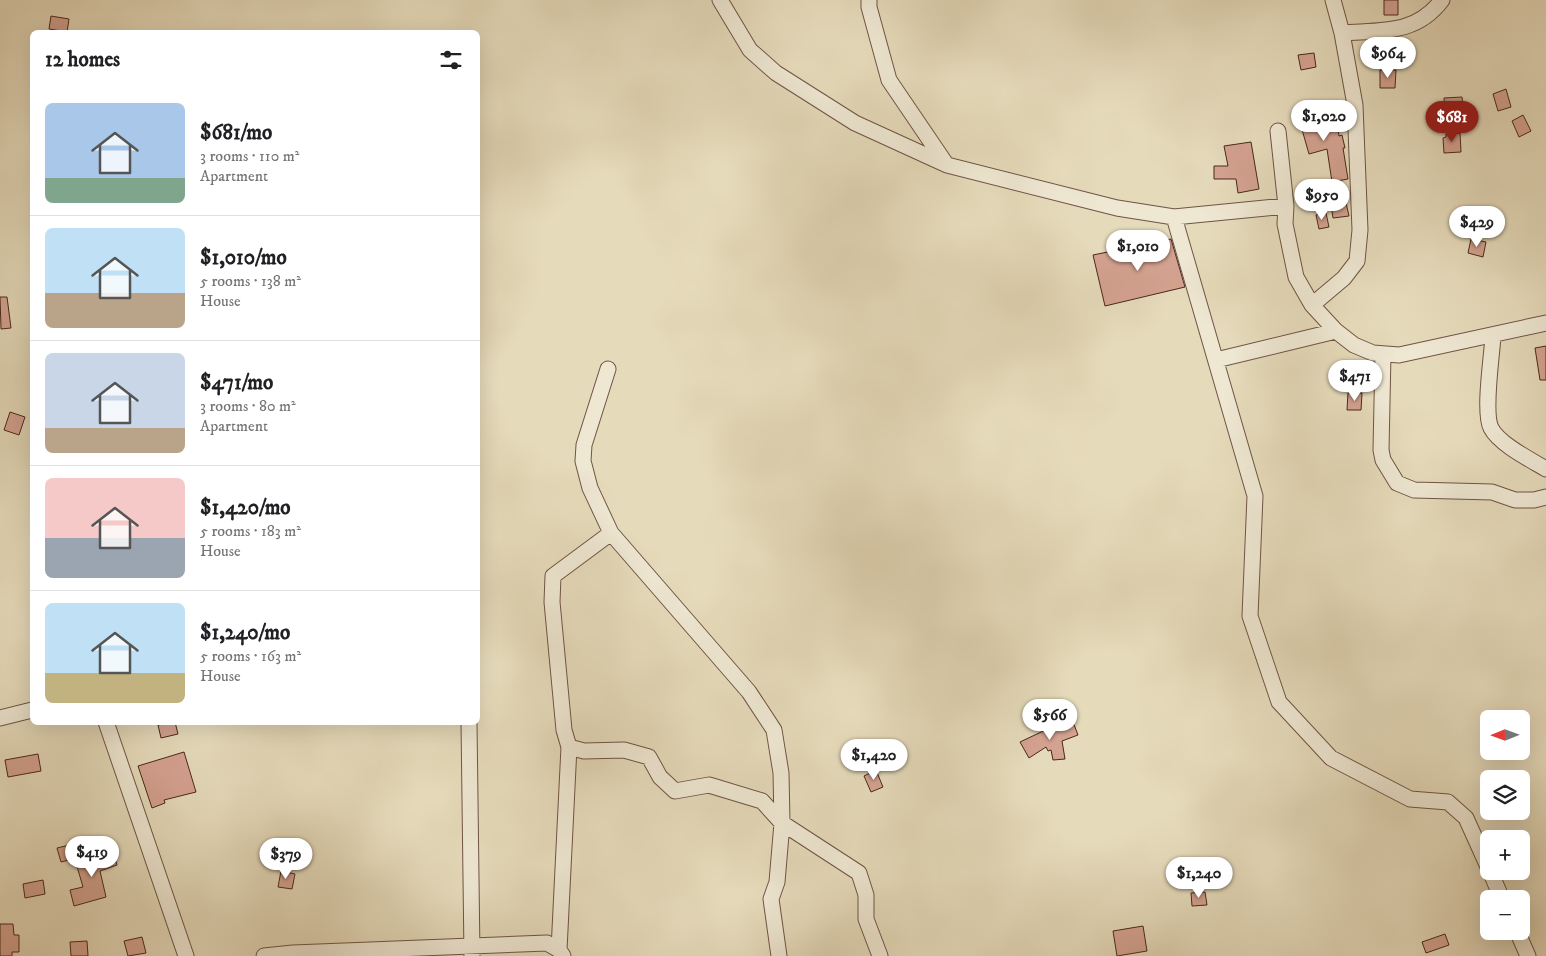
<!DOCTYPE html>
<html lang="en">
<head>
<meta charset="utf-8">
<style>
  body { margin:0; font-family:"IM FELL DW Pica",serif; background:#f6f6f6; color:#202124; height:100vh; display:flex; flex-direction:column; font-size:19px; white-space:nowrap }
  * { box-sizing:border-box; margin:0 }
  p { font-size:16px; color:#757577 }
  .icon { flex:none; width:28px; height:28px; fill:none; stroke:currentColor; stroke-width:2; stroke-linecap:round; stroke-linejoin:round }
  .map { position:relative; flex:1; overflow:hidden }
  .sheet { position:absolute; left:30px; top:30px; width:450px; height:695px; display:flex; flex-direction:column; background:#fff; border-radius:8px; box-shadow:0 5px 20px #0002 }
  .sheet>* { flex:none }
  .needle { width:32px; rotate:269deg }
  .controls { position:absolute; left:1480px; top:710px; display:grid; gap:10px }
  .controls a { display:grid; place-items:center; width:50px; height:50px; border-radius:8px; background:#fff; box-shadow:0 5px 20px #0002; font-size:25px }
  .price { position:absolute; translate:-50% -42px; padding:0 11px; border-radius:18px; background:#fff; color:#222; font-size:16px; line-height:32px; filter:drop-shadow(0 1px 2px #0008) }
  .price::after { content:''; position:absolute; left:50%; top:30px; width:15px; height:11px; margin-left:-8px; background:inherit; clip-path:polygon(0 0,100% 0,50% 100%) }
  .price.on { background:#8f2418; color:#fff }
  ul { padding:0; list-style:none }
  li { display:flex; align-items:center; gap:15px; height:125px; padding:0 15px }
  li+li { border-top:1px solid #e0e0e0 }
  li span { display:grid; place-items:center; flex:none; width:140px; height:100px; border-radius:8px; color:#555 }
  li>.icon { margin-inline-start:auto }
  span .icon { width:60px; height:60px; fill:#fffc; stroke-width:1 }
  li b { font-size:21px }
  h2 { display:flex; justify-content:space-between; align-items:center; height:60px; padding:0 15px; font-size:21px }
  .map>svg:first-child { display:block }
  .building { fill:#d4a290; stroke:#48281c }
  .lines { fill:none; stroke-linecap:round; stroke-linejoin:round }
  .street-casing { stroke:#6f5444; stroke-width:17 }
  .street { stroke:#eee7d2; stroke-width:15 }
</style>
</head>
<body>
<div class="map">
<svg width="1546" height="956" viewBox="0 0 1546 956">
  <rect width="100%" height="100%" fill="#e5daba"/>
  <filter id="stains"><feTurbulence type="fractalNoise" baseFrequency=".004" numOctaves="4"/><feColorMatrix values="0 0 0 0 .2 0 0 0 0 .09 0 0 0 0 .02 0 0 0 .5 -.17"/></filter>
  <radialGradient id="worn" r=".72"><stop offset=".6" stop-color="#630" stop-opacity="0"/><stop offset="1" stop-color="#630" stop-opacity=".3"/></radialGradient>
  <!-- building -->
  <path class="building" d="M 1384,0 L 1398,0 L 1398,15 L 1384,15 Z
    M 51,16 L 69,19 L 67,32 L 49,29 Z
    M 1372,48 L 1391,51 L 1388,69 L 1369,67 Z
    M 1314,53 L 1316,67 L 1301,70 L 1298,55 Z
    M 1380,70 L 1396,70 L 1395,88 L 1380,88 Z
    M 1506,89 L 1511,107 L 1498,111 L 1493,94 Z
    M 1462,97 L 1464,117 L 1459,117 L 1459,124 L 1446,128 L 1444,98 Z
    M 1308,107 L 1311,124 L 1337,120 L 1339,136 L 1342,135 L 1345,148 L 1343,148 L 1348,179 L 1332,182 L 1327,149 L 1309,154 L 1301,126 L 1298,127 L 1295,110 Z
    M 1523,115 L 1531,131 L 1519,137 L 1512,121 Z
    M 1460,133 L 1461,152 L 1444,153 L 1443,138 L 1446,137 L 1446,134 Z
    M 1251,142 L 1259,189 L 1238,193 L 1236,179 L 1214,179 L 1214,166 L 1228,166 L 1224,146 Z
    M 1346,203 L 1349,216 L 1333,218 L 1331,205 Z
    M 1326,213 L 1329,227 L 1319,229 L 1316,215 Z
    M 1171,239 L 1185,287 L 1105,306 L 1093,255 Z
    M 1471,239 L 1486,242 L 1483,257 L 1468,253 Z
    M 0,297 L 7,297 L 11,328 L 1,329 Z
    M 1546,346 L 1546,380 L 1540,380 L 1535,348 Z
    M 1348,393 L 1362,393 L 1361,410 L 1347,410 Z
    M 10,412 L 25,417 L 19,435 L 4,430 Z
    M 175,722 L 178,734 L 161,738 L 158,725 Z
    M 1073,722 L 1078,735 L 1062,741 L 1065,759 L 1053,760 L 1051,750 L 1048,751 L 1046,747 L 1029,758 L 1020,742 L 1056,725 L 1057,728 Z
    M 184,752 L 196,792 L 164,800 L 165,803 L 152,808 L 138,766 Z
    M 38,754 L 41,771 L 8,777 L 5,760 Z
    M 876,770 L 883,787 L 871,792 L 864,776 Z
    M 78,843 L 81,857 L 61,862 L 57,848 Z
    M 113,851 L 117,865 L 100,871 L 106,897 L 74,906 L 70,890 L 83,887 L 76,863 Z
    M 281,871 L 295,874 L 292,889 L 278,887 Z
    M 43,880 L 45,894 L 25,898 L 23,884 Z
    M 1205,892 L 1207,905 L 1192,906 L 1191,893 Z
    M 0,924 L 13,924 L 14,935 L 19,935 L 19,952 L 12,952 L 12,956 L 0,956 Z
    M 1143,926 L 1147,951 L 1117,956 L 1113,931 Z
    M 1445,934 L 1449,945 L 1426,953 L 1422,942 Z
    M 142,937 L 146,953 L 128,956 L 124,941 Z
    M 87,941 L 88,956 L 71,956 L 70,942 Z"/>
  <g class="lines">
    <defs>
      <path id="street" d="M 720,0 L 750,50 L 776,73 L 855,123 L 947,165 L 1117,208 L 1174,217 L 1286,206
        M 869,0 L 869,7 L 889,80 L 946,164
        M 1342,33 C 1381,30 1416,35 1442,0
        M 1278,131 L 1286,206 L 1285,224 L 1296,277 L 1312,305 L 1336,331 L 1354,345 L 1373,353 L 1399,355 L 1546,323
        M 1174,217 L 1255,496 L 1250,616 L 1279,702 L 1331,758 L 1410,799 L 1448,802 L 1466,818 L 1489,869
        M 1312,305 L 1344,278 L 1357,261 L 1360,230 L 1355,105 L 1342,33 L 1333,0
        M 1493,336 C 1492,356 1483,412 1491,428 C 1499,444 1531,460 1546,469
        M 1383,354 L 1381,450 L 1383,460 L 1397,483 L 1414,490 L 1492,492 L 1515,500 L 1534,500 L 1546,497
        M 1216,360 L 1336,331
        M 608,369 L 584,445 L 583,461 L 590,488 L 611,533 L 749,692 L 774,730 L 781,773 L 782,823 L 859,873 L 866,895 L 866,919 L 880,956
        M 0,718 L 32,710
        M 106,722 L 186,956
        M 469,722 L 472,956
        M 569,747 L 584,751 L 624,750 L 649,757 L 660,777 L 675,791 L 709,785 L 762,801 L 782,823 L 777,882 L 771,899 L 779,956
        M 1490,871 L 1502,899
        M 1517,931 L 1528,956
        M 559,950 L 569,747 L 564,730 L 552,602 L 553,576 L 611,533
        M 264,956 L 293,953 L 547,943 L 559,950 L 563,956"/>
    </defs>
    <!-- street casing -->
    <use href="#street" class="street-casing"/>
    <!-- street -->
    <use href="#street" class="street"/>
  </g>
  <rect width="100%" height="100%" filter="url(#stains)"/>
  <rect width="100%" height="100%" fill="url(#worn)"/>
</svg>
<div class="controls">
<a><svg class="needle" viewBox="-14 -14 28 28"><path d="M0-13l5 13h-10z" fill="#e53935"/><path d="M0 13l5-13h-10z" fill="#757577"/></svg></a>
<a><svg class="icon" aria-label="layers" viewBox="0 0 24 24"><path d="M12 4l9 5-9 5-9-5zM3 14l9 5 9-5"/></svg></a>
<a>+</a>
<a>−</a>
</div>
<b class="price" style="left:1388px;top:79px">$964</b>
<b class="price" style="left:1324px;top:142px">$1,020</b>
<b class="price on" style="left:1452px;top:143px">$681</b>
<b class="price" style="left:1322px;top:221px">$950</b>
<b class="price" style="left:1477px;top:248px">$429</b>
<b class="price" style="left:1138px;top:272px">$1,010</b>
<b class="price" style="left:1355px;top:402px">$471</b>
<b class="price" style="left:1050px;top:741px">$566</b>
<b class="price" style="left:874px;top:781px">$1,420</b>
<b class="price" style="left:92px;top:878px">$419</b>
<b class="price" style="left:286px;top:880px">$379</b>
<b class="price" style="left:1199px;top:899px">$1,240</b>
<section class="sheet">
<h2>12 homes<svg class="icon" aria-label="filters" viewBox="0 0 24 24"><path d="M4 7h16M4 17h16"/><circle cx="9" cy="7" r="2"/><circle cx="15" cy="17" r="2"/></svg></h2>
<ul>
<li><span style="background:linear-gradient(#a9c7e8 75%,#7fa58c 0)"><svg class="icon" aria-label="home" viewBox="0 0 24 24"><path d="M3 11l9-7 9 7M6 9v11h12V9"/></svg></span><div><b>$681/mo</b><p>3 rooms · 110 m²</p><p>Apartment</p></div></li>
<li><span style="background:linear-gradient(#bfe0f5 65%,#b9a48a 0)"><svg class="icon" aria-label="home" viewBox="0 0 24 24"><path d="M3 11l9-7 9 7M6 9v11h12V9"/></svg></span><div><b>$1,010/mo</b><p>5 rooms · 138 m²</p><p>House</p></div></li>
<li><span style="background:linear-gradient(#c9d6e8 75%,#b9a48a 0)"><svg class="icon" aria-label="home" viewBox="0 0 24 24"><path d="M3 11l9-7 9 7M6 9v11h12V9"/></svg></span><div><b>$471/mo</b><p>3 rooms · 80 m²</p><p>Apartment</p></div></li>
<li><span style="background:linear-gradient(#f6c9c9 60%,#9aa5b1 0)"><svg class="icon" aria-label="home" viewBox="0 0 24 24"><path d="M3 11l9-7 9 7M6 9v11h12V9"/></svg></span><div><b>$1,420/mo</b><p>5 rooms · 183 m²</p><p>House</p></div></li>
<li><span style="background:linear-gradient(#bfe0f5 70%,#c2b280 0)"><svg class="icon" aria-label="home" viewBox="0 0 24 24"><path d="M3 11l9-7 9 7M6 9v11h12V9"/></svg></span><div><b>$1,240/mo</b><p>5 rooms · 163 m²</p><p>House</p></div></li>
</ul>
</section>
</div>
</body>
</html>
